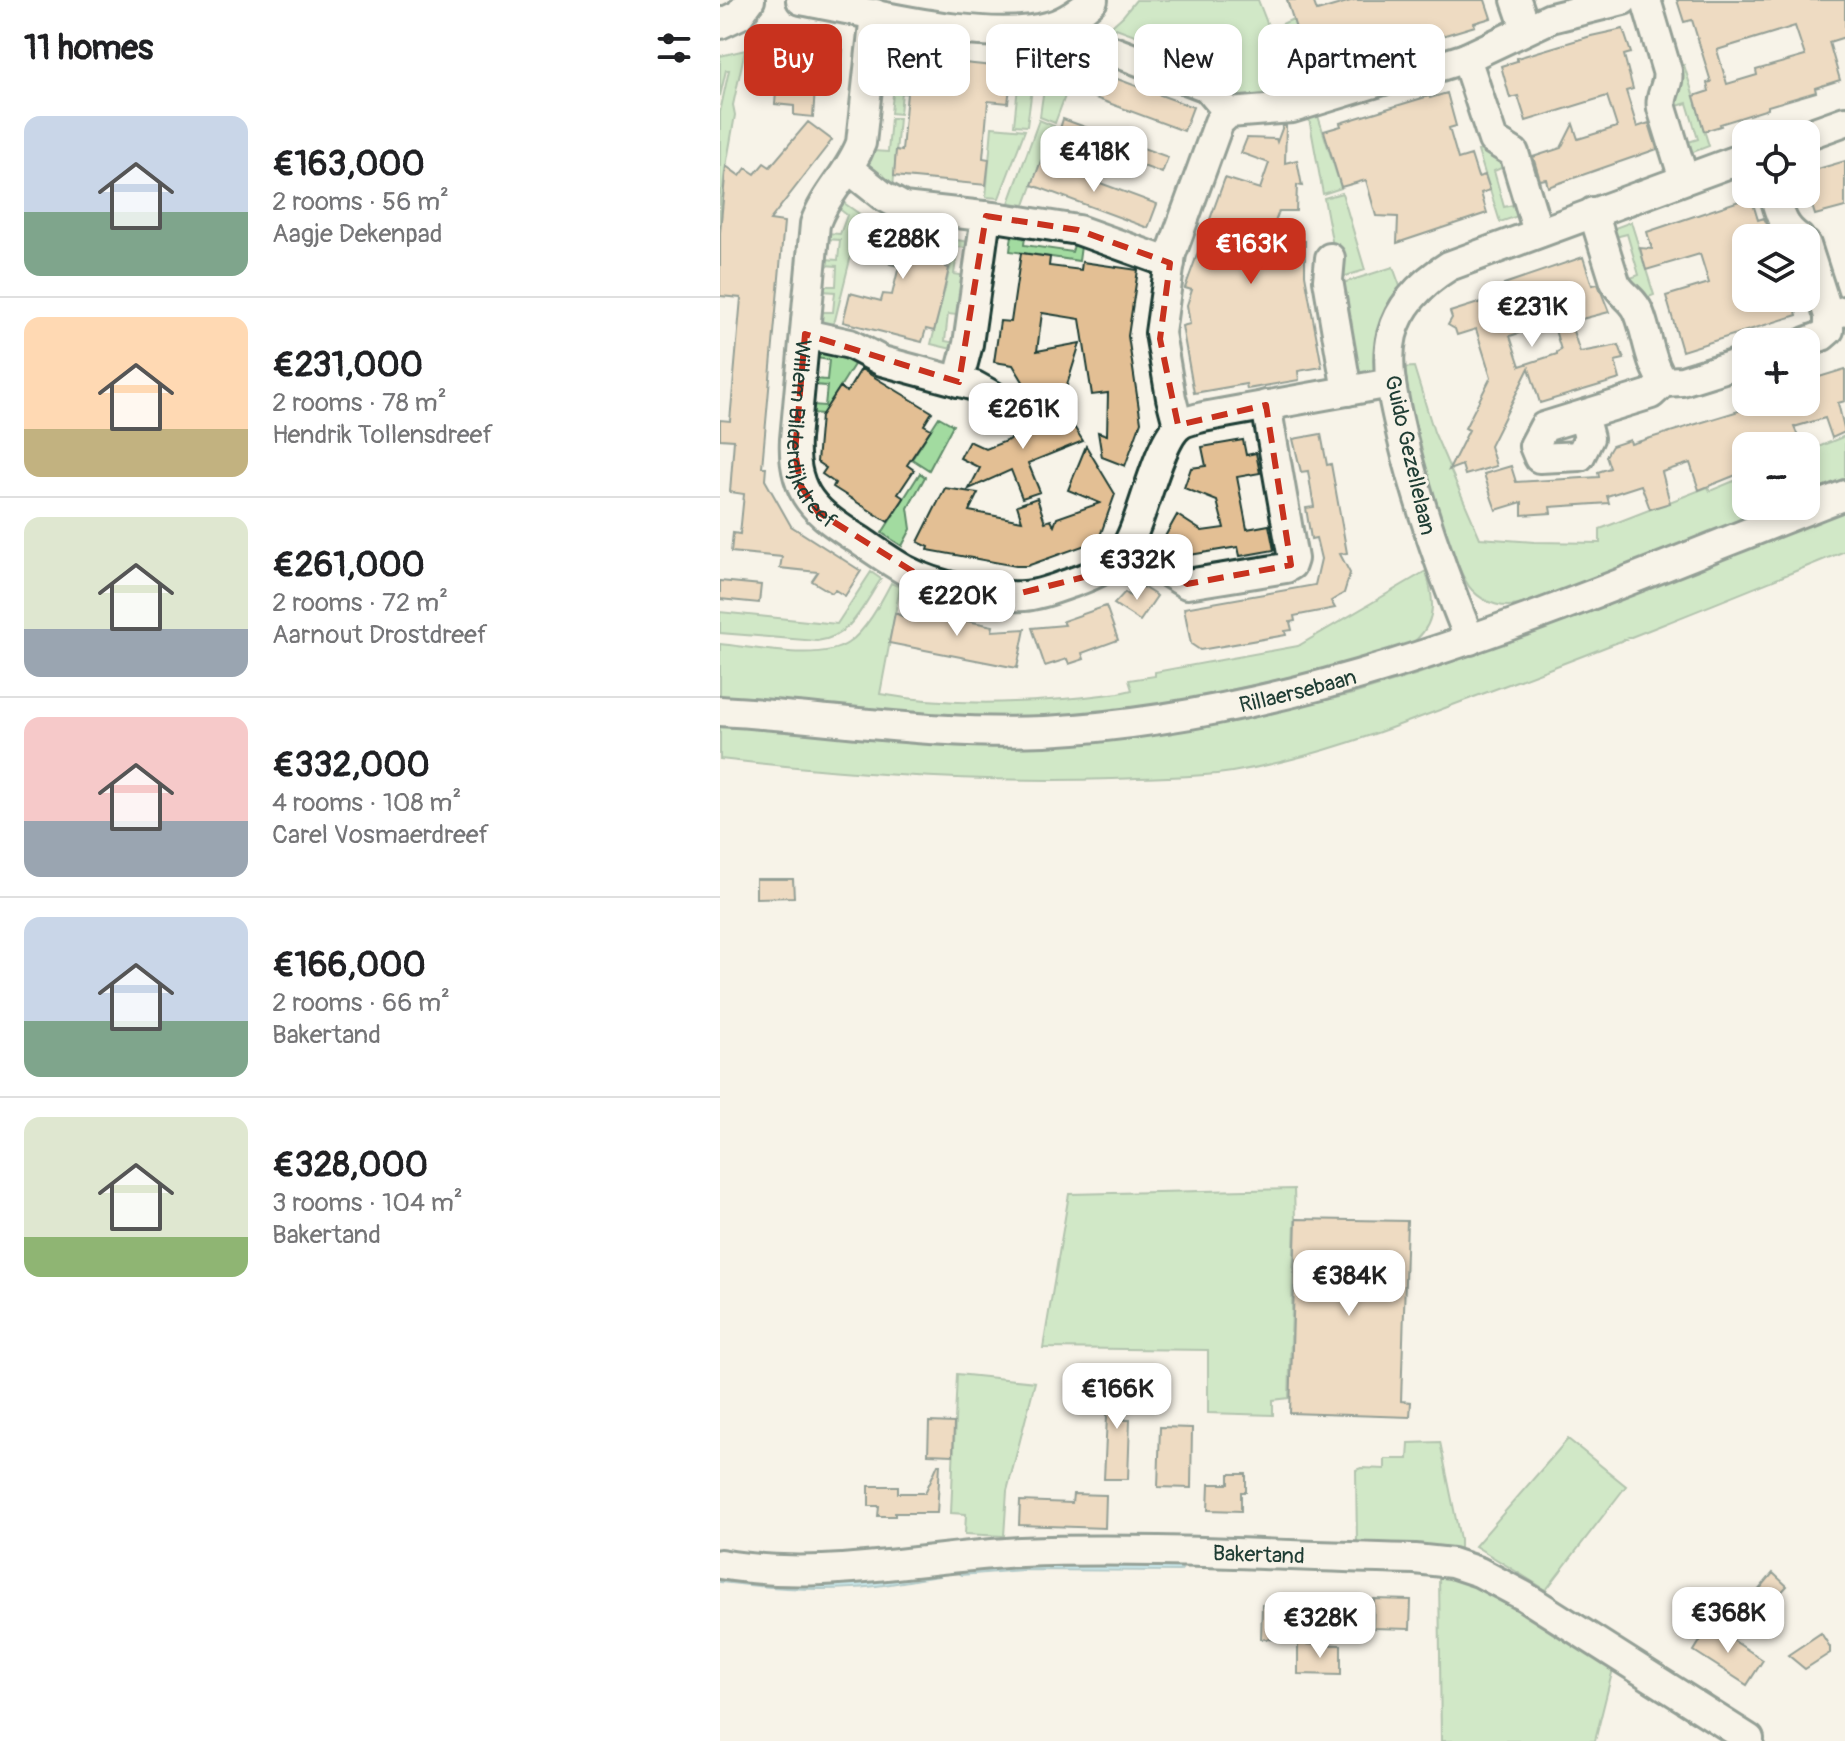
<!DOCTYPE html>
<html lang="en">
<head>
<meta charset="utf-8">
<style>
  body { margin:0; font-family:Pangolin,sans-serif; background:#f2f2f2; color:#202124; height:100vh; display:flex; flex-direction:column; font-size:30px; white-space:nowrap }
  * { box-sizing:border-box; margin:0 }
  p { font-size:26px; color:#757577 }
  .icon { flex:none; width:44px; height:44px; fill:none; stroke:currentColor; stroke-width:2; stroke-linecap:round; stroke-linejoin:round }
  .map { position:relative; flex:1; overflow:hidden }
  .panel { display:flex; flex-direction:column; background:#fff; width:720px }
  .panel>* { flex:none }
  .guide { position:absolute; left:24px; top:24px; width:760px; height:72px; display:flex; gap:16px }
  .controls { position:absolute; left:1012px; top:120px; display:grid; gap:16px }
  .controls a { display:grid; place-items:center; width:88px; height:88px; border-radius:16px; background:#fff; box-shadow:0 4px 12px #0003; font-size:40px }
  .price { position:absolute; translate:-50% -68px; padding:0 18px; border-radius:16px; background:#fff; color:#222; font-size:26px; line-height:52px; filter:drop-shadow(0 2px 4px #0008) }
  .price::after { content:''; position:absolute; left:50%; top:48px; width:24px; height:18px; margin-left:-12px; background:inherit; clip-path:polygon(0 0,100% 0,50% 100%) }
  .price.active { background:#c8321e; color:#fff }
  ul { padding:0; list-style:none }
  li { display:flex; align-items:center; gap:24px; height:200px; padding:0 24px }
  li+li { border-top:2px solid #e0e0e0 }
  li span { display:grid; place-items:center; flex:none; width:224px; height:160px; border-radius:16px; color:#555 }
  li>.icon { margin-inline-start:auto }
  span .icon { width:96px; height:96px; fill:#fffc; stroke-width:1 }
  li b { font-size:34px }
  h2 { display:flex; justify-content:space-between; align-items:center; height:96px; padding:0 24px; font-size:34px }
  .chip { padding:0 28px; border-radius:16px; background:#fff; box-shadow:0 4px 12px #0003; font-size:28px; line-height:72px }
  .chip.active { background:#c8321e; color:#fff }
  main { display:flex; flex:1; min-height:0 }
  .map>svg:first-child { display:block }
  .green { fill:#a2dba0; stroke:#608c6a; stroke-width:2 }
  .water { fill:#91dcf1; stroke:#639ca5; stroke-width:2 }
  .building { fill:#e3bf94; stroke:#1f3d34; stroke-width:2; fill-rule:evenodd }
  .lines { fill:none; stroke-linecap:round; stroke-linejoin:round }
  .minor-casing { stroke:#1f3d34; stroke-width:34 }
  .minor { stroke:#f7f3e8; stroke-width:28 }
  .marked { fill:none; stroke:#c8321e; stroke-width:6; stroke-dasharray:16 10; stroke-linejoin:round }
  .labels { text-anchor:middle; stroke-width:6; stroke-linejoin:round; paint-order:stroke }
  .street-label { font-size:22px; fill:#1f3d34; stroke:#f7f3e8 }
</style>
</head>
<body>
<main>
<section class="panel">
<h2>11 homes<svg class="icon" aria-label="filters" viewBox="0 0 24 24"><path d="M4 7h16M4 17h16"/><circle cx="9" cy="7" r="2"/><circle cx="15" cy="17" r="2"/></svg></h2>
<ul>
<li><span style="background:linear-gradient(#c9d6e8 60%,#7fa58c 0)"><svg class="icon" aria-label="home" viewBox="0 0 24 24"><path d="M3 11l9-7 9 7M6 9v11h12V9"/></svg></span><div><b>€163,000</b><p>2 rooms · 56 m²</p><p>Aagje Dekenpad</p></div></li>
<li><span style="background:linear-gradient(#ffd9b3 70%,#c2b280 0)"><svg class="icon" aria-label="home" viewBox="0 0 24 24"><path d="M3 11l9-7 9 7M6 9v11h12V9"/></svg></span><div><b>€231,000</b><p>2 rooms · 78 m²</p><p>Hendrik Tollensdreef</p></div></li>
<li><span style="background:linear-gradient(#dfe7d0 70%,#9aa5b1 0)"><svg class="icon" aria-label="home" viewBox="0 0 24 24"><path d="M3 11l9-7 9 7M6 9v11h12V9"/></svg></span><div><b>€261,000</b><p>2 rooms · 72 m²</p><p>Aarnout Drostdreef</p></div></li>
<li><span style="background:linear-gradient(#f6c9c9 65%,#9aa5b1 0)"><svg class="icon" aria-label="home" viewBox="0 0 24 24"><path d="M3 11l9-7 9 7M6 9v11h12V9"/></svg></span><div><b>€332,000</b><p>4 rooms · 108 m²</p><p>Carel Vosmaerdreef</p></div></li>
<li><span style="background:linear-gradient(#c9d6e8 65%,#7fa58c 0)"><svg class="icon" aria-label="home" viewBox="0 0 24 24"><path d="M3 11l9-7 9 7M6 9v11h12V9"/></svg></span><div><b>€166,000</b><p>2 rooms · 66 m²</p><p>Bakertand</p></div></li>
<li><span style="background:linear-gradient(#dfe7d0 75%,#8fb573 0)"><svg class="icon" aria-label="home" viewBox="0 0 24 24"><path d="M3 11l9-7 9 7M6 9v11h12V9"/></svg></span><div><b>€328,000</b><p>3 rooms · 104 m²</p><p>Bakertand</p></div></li>
</ul>
</section>
<div class="map">
<svg width="1125" height="1741" viewBox="0 0 1125 1741">
  <rect width="100%" height="100%" fill="#f7f3e8"/>
  <filter id="ink" filterUnits="userSpaceOnUse"><feTurbulence type="fractalNoise" baseFrequency=".0125" numOctaves="2"/><feDisplacementMap in="SourceGraphic" scale="16" xChannelSelector="R" yChannelSelector="G"/><feConvolveMatrix kernelMatrix="1 2 1 2 8 2 1 2 1" color-interpolation-filters="sRGB"/></filter>
  <g filter="url(#ink)">
    <!-- green -->
    <path class="green" d="M 416,0 L 538,0 L 575,95 L 532,99 L 512,97 L 484,76 L 488,62 L 461,52 L 456,66 L 451,64 L 456,50 L 429,40 L 423,54 L 418,52 L 423,38 L 396,28 L 390,42 L 375,41 L 403,16 Z
      M 573,19 L 594,89 L 587,91 L 562,24 Z
      M 165,44 L 186,46 L 180,114 L 171,113 L 174,85 L 161,84 L 161,77 L 175,78 L 177,52 L 164,50 Z
      M 25,50 L 13,105 L 15,115 L 4,178 L 0,227 L 0,112 L 9,70 L 6,70 L 0,96 L 0,56 Z
      M 357,51 L 361,53 L 335,123 L 320,117 C 324,84 326,69 357,51 Z
      M 301,57 L 322,66 L 313,81 L 307,126 L 294,125 Z
      M 964,65 L 989,146 L 968,154 L 965,143 L 978,139 L 967,103 L 954,107 L 958,67 Z
      M 598,116 L 621,188 L 603,194 L 589,118 Z
      M 171,118 L 179,118 L 173,188 L 147,166 L 153,151 L 168,152 Z
      M 319,120 L 334,126 L 305,205 L 289,203 Z
      M 272,127 L 305,130 L 279,198 L 266,197 Z
      M 766,149 L 781,158 L 786,166 L 774,171 L 784,207 L 797,204 L 801,215 L 780,222 L 758,151 Z
      M 622,193 L 645,270 L 619,278 L 604,198 Z
      M 121,201 L 141,215 L 115,320 L 112,325 L 99,324 L 100,312 L 113,312 L 115,292 L 102,291 L 102,286 L 116,286 L 117,266 L 104,265 L 105,259 L 118,260 L 120,240 L 106,239 L 107,233 L 120,234 L 127,215 L 117,207 Z
      M 911,222 L 934,295 L 926,298 L 908,279 L 919,275 L 907,234 L 895,237 L 892,229 Z
      M 293,227 L 306,229 L 304,245 L 352,252 L 354,245 L 361,246 L 359,261 L 290,251 Z
      M 237,240 L 256,243 L 256,249 L 238,247 L 234,274 L 251,277 L 246,316 L 228,314 L 225,341 L 241,344 L 240,351 L 211,344 Z
      M 673,267 L 681,289 L 672,302 L 658,372 L 633,376 L 632,370 L 638,368 L 623,283 Z
      M 96,350 L 124,355 L 135,363 L 103,414 L 91,413 L 92,405 L 105,406 L 107,386 L 93,385 L 94,379 L 107,380 L 109,360 L 96,358 Z
      M 694,367 L 714,432 L 760,538 L 814,542 L 880,543 L 880,529 L 988,487 L 990,491 L 1026,476 L 1026,506 L 1067,506 L 980,541 L 803,604 C 785,609 766,605 752,590 C 744,582 740,569 735,558 C 707,497 694,433 682,368 Z
      M 219,417 L 233,425 L 209,470 L 192,459 Z
      M 1125,436 L 1125,483 L 1086,498 L 1086,452 Z
      M 200,473 L 205,477 L 188,508 L 191,529 L 182,546 L 162,533 Z
      M 1125,507 L 1125,551 C 1002,601 879,651 754,697 C 675,727 596,758 512,772 C 473,778 431,777 392,779 C 260,783 131,774 0,759 L 0,727 L 380,737 L 457,730 L 526,718 L 633,694 L 698,674 L 798,638 Z
      M 706,571 C 713,596 718,619 697,639 C 682,653 622,664 600,670 C 494,694 386,722 277,719 C 221,718 164,715 108,710 C 72,707 36,698 0,696 L 0,644 C 33,647 101,662 128,643 C 146,631 161,602 171,583 L 180,587 L 160,694 C 239,708 321,703 399,693 L 412,690 L 409,680 L 435,676 L 435,672 L 578,646 Z
      M 151,572 L 161,579 C 144,604 131,638 97,641 L 0,633 L 0,612 L 117,624 Z
      M 574,1189 L 575,1219 L 569,1398 L 553,1400 L 553,1415 L 488,1413 L 488,1350 L 323,1348 L 349,1194 Z
      M 237,1374 L 315,1382 L 287,1491 L 284,1536 L 245,1534 L 246,1514 L 231,1513 Z
      M 848,1439 L 906,1486 L 826,1590 L 755,1546 Z
      M 720,1442 L 740,1539 L 740,1549 L 637,1544 L 636,1470 L 641,1468 L 665,1469 L 665,1459 L 688,1459 L 689,1443 Z
      M 738,1570 L 893,1669 L 875,1741 L 721,1741 L 719,1573 Z"/>
    <!-- water -->
    <path class="water" d="M 310,1563 L 460,1566 L 462,1569 L 460,1571 L 302,1570 L 241,1575 L 238,1573 Z
      M 218,1572 L 219,1576 C 190,1580 161,1587 132,1588 C 88,1591 44,1587 0,1582 L 0,1577 C 25,1580 50,1585 75,1585 C 123,1587 170,1578 218,1572 Z"/>
    <!-- building -->
    <path class="building" d="M 567,0 L 593,0 L 597,11 L 634,0 L 765,0 L 771,18 L 754,23 L 755,26 L 652,57 L 607,71 L 607,68 L 590,73 Z
      M 957,0 L 1125,0 L 1125,37 L 1109,42 L 1120,80 L 1095,88 L 1096,92 L 1048,106 L 1048,109 L 1000,124 L 1001,126 L 984,131 L 974,96 L 989,91 L 987,83 L 991,82 L 972,20 L 964,22 ZM 1075,26 L 1085,56 L 1036,70 L 1037,75 L 1007,84 L 997,50 Z
      M 903,29 L 911,53 L 904,55 L 913,89 L 906,91 L 917,127 L 929,123 L 937,149 L 828,187 L 826,179 L 820,180 L 813,157 L 841,148 L 853,124 L 858,139 L 897,127 L 887,96 L 806,121 L 798,96 L 790,98 L 781,66 L 797,61 L 797,58 L 871,36 Z
      M 104,49 L 123,50 L 120,76 L 102,74 L 100,89 L 95,89 L 93,117 L 74,115 L 74,106 L 55,104 L 57,81 L 44,80 L 46,53 L 95,58 L 96,50 L 104,51 Z
      M 194,58 L 283,67 L 282,82 L 291,80 L 288,103 L 268,101 L 263,158 L 269,159 L 266,185 L 174,176 L 176,150 L 182,151 L 187,93 L 182,93 L 184,70 L 193,70 Z
      M 357,64 L 473,107 L 464,131 L 348,88 Z
      M 727,93 L 736,126 L 729,128 L 738,159 L 751,155 L 758,177 L 765,175 L 770,190 L 761,193 L 767,213 L 677,243 L 678,217 L 656,216 L 646,180 L 621,187 L 604,131 L 621,126 L 620,123 L 709,96 L 710,98 Z
      M 343,119 L 448,157 L 442,173 L 338,135 Z
      M 88,122 L 112,140 L 50,220 L 64,222 L 42,467 L 46,467 L 45,480 L 71,526 L 141,571 L 125,596 L 115,590 L 112,593 L 92,581 L 98,572 L 60,568 L 62,557 L 11,552 L 13,533 L 20,534 L 24,494 L 10,492 L 14,440 L 0,439 L 0,420 L 10,421 L 21,298 L 0,296 L 0,233 L 6,166 L 20,176 L 26,168 L 35,174 L 44,163 L 50,167 Z
      M 563,126 L 566,126 L 565,163 L 577,160 L 582,186 L 577,185 L 576,211 L 559,211 L 548,241 L 585,241 L 585,275 L 602,367 L 578,371 L 579,380 L 527,389 L 526,384 L 474,393 L 462,326 L 470,324 L 467,305 L 472,290 L 465,288 L 505,178 L 540,189 L 549,163 L 521,153 L 527,138 L 556,139 L 557,142 Z
      M 321,161 L 437,204 L 428,228 L 312,185 Z
      M 1125,161 L 1125,207 L 1095,215 L 1088,193 L 1097,191 L 1091,171 Z
      M 1031,197 L 1038,220 L 1044,218 L 1054,238 L 1020,238 L 1026,259 L 1026,267 L 1022,268 L 1026,283 L 1026,298 L 1072,298 L 1077,315 L 962,351 L 946,296 L 989,283 L 980,254 L 926,270 L 920,248 L 932,249 L 927,232 Z
      M 149,217 L 229,238 L 223,262 L 227,263 L 226,267 L 229,268 L 220,308 L 214,331 L 206,329 L 202,342 L 123,322 L 130,293 L 161,301 L 163,294 L 172,295 L 179,266 L 170,264 L 172,258 L 133,247 L 138,230 L 145,232 Z
      M 301,253 L 330,257 L 329,266 L 361,270 L 362,262 L 418,270 L 408,336 L 421,422 L 405,466 L 382,457 L 378,432 L 387,435 L 388,393 L 372,395 L 360,319 L 322,313 L 317,351 L 360,343 L 342,401 L 317,405 L 293,365 L 274,362 L 280,321 L 291,322 Z
      M 863,257 L 872,285 L 878,284 L 889,312 L 850,322 L 860,352 L 899,345 L 904,359 L 895,361 L 900,379 L 820,403 L 809,368 L 770,446 L 776,466 L 745,475 L 742,465 L 729,470 L 749,430 L 745,428 L 771,377 L 756,329 L 737,335 L 735,329 L 728,325 L 732,318 L 730,312 L 787,294 L 784,284 ZM 827,314 L 830,321 L 832,320 L 841,350 L 837,352 L 837,354 L 800,366 L 790,336 L 799,333 L 798,324 Z
      M 141,369 L 212,412 L 204,425 L 211,429 L 187,465 L 194,470 L 178,494 L 184,498 L 168,522 L 113,487 L 115,483 L 102,474 L 106,468 L 97,462 L 101,416 L 120,387 L 127,392 Z
      M 1125,369 L 1125,401 L 1118,403 L 1125,432 L 1112,438 L 1105,418 L 1074,427 L 1082,446 L 1026,446 L 1026,471 L 979,490 L 970,463 L 942,472 L 950,503 L 930,509 L 921,485 L 887,496 L 889,503 L 830,507 L 831,513 L 802,515 L 802,502 L 776,510 L 772,499 L 764,474 L 791,466 L 796,482 L 879,477 L 878,472 L 890,468 L 886,456 L 892,446 L 910,440 L 911,444 L 1048,402 L 1086,402 L 1086,381 Z
      M 310,407 L 351,422 L 363,441 L 308,463 L 320,492 L 302,498 L 291,470 L 249,489 L 260,468 L 240,458 L 249,441 L 266,449 L 301,435 Z
      M 601,434 L 607,465 L 611,464 L 627,553 L 620,554 L 630,573 L 624,593 L 611,601 L 615,608 L 574,616 L 575,621 L 570,622 L 572,630 L 565,631 L 566,635 L 480,650 L 471,644 L 464,608 L 595,585 L 601,559 L 596,538 L 591,539 L 586,508 L 594,507 L 588,471 L 581,472 L 573,439 Z
      M 523,440 L 526,455 L 536,453 L 540,473 L 517,477 L 527,529 L 549,525 L 554,550 L 520,556 L 518,547 L 470,555 L 463,551 L 461,554 L 442,542 L 457,515 L 482,531 L 504,528 L 497,501 L 464,488 L 471,468 L 486,466 L 482,447 Z
      M 366,446 L 395,494 L 380,536 L 374,542 L 307,566 L 296,566 L 208,550 L 209,547 L 198,542 L 225,488 L 258,493 L 249,511 L 302,521 L 297,505 L 317,498 L 325,522 L 331,520 L 334,526 L 337,518 L 380,503 L 348,490 Z
      M 0,581 L 41,585 L 39,603 L 0,599 Z
      M 418,584 L 437,596 L 420,621 L 394,604 L 405,592 L 410,596 Z
      M 386,606 L 398,640 L 362,653 L 364,659 L 349,664 L 347,659 L 325,666 L 312,628 L 345,625 L 343,621 Z
      M 186,609 L 273,626 L 272,631 L 305,629 L 297,668 L 169,643 L 175,613 L 184,617 Z
      M 36,879 L 73,879 L 74,897 L 36,898 Z
      M 576,1219 L 687,1221 L 681,1401 L 691,1402 L 690,1417 L 570,1413 Z
      M 389,1375 L 407,1376 L 405,1420 L 410,1420 L 408,1479 L 384,1479 Z
      M 209,1422 L 234,1423 L 233,1455 L 208,1454 Z
      M 440,1427 L 472,1428 L 471,1488 L 438,1487 Z
      M 218,1464 L 220,1464 L 217,1513 L 175,1513 L 175,1516 L 158,1516 L 159,1506 L 149,1506 L 149,1486 L 178,1486 L 178,1493 L 205,1493 Z
      M 509,1474 L 526,1474 L 526,1492 L 521,1492 L 521,1511 L 488,1510 L 489,1484 L 509,1484 Z
      M 353,1494 L 386,1495 L 385,1528 L 299,1525 L 300,1501 L 352,1503 Z
      M 1053,1573 L 1067,1586 L 1045,1610 L 1053,1617 L 1041,1630 L 1021,1611 Z
      M 654,1599 L 691,1600 L 690,1629 L 653,1628 Z
      M 558,1602 L 585,1603 L 584,1640 L 541,1639 L 542,1605 L 558,1606 Z
      M 990,1625 L 1043,1660 L 1027,1685 L 974,1651 Z
      M 1101,1633 L 1110,1647 L 1110,1653 L 1085,1669 L 1068,1655 Z
      M 578,1644 L 621,1645 L 621,1675 L 578,1674 Z"/>
    <g class="lines">
      <defs>
        <g id="minor">
          <path d="M 81,0 C 148,12 267,45 331,26 C 345,22 363,10 373,0"/>
          <path d="M 796,0 L 806,29"/>
          <path d="M 926,0 L 947,71 C 950,85 939,95 942,108 L 964,179"/>
          <path id="s1" d="M 155,14 L 141,143 C 130,173 105,194 95,224 L 75,439 C 72,494 96,513 139,540 C 154,550 169,561 185,570 C 215,586 270,598 304,596 C 320,595 336,588 351,583 C 375,575 396,566 409,542 C 423,517 439,439 460,425 C 465,421 476,419 483,417 L 671,383"/>
          <path d="M 0,24 L 19,15 L 30,0"/>
          <path d="M 385,48 L 487,87 L 509,113"/>
          <path d="M 746,58 L 773,140 L 794,153 L 818,232"/>
          <path d="M 1086,135 L 1125,121"/>
          <path d="M 129,169 L 163,196 L 183,207 L 281,218 L 358,230 L 450,263"/>
          <path d="M 1054,194 C 1060,213 1062,227 1079,238"/>
          <path d="M 873,212 L 895,282 C 901,295 914,299 919,313 C 928,335 929,362 944,382"/>
          <path d="M 1086,245 L 1109,316"/>
          <path d="M 610,258 L 608,280 L 627,391"/>
          <path d="M 85,334 L 130,344 L 162,361 L 255,386 L 273,396 L 274,414"/>
          <path d="M 1086,342 L 1102,336 L 1109,330 L 1109,316 L 1124,311"/>
          <path d="M 238,382 L 248,344 L 266,216"/>
          <path d="M 863,415 L 869,438 L 860,456 L 819,458 L 814,446 L 824,427 L 931,394 L 944,382 L 962,381 L 1026,361"/>
          <path d="M 458,425 L 451,398 L 440,333 L 451,254 L 499,122 L 509,113 L 572,108 L 670,78 L 692,75 L 746,58 L 831,18 L 903,0"/>
          <path d="M 407,547 L 467,584 L 566,568 L 571,565 L 573,559 L 546,405"/>
          <path d="M 750,640 C 723,574 699,507 682,437 C 675,404 664,368 672,335 C 680,304 703,282 729,266 L 1026,157"/>
          <path id="s2" d="M 0,711 C 108,717 216,736 325,731 C 606,716 866,595 1125,495"/>
          <path id="s3" d="M 0,1564 C 102,1582 200,1557 301,1552 C 432,1547 564,1556 695,1559 L 732,1563 L 759,1572 L 804,1596 L 1029,1739"/>
        </g>
      </defs>
      <!-- minor casing -->
      <use href="#minor" class="minor-casing"/>
      <!-- minor -->
      <use href="#minor" class="minor"/>
    </g>
  </g>
  <!-- marked area -->
  <path d="M0 0H1125V1741H0ZM 266,216 L 358,230 L 450,263 L 440,339 L 458,425 L 546,405 L 571,565 L 467,584 L 406,547 L 376,574 L 289,596 L 203,578 L 98,512 L 81,486 L 75,452 L 85,334 L 239,382 Z" fill="#f7f3e8" fill-opacity=".55" fill-rule="evenodd"/>
  <path class="marked" d="M 266,216 L 358,230 L 450,263 L 440,339 L 458,425 L 546,405 L 571,565 L 467,584 L 406,547 L 376,574 L 289,596 L 203,578 L 98,512 L 81,486 L 75,452 L 85,334 L 239,382 Z"/>
  <g class="labels">
    <!-- street labels -->
    <g class="street-label">
      <text dy="8" stroke="none"><textPath href="#s1" startOffset="438">Willem Bilderdijkdreef</textPath></text>
      <text transform="translate(691 455) rotate(77)" y="8">Guido Gezellelaan</text>
      <text dy="8" stroke="none"><textPath href="#s2" startOffset="582">Rillaersebaan</textPath></text>
      <text dy="8" stroke="none"><textPath href="#s3" startOffset="540">Bakertand</textPath></text>
    </g>
  </g>
</svg>
<div class="controls">
<a><svg class="icon" aria-label="locate" viewBox="0 0 24 24"><circle cx="12" cy="12" r="6"/><path d="M12 2v4M12 18v4M2 12h4M18 12h4"/></svg></a>
<a><svg class="icon" aria-label="layers" viewBox="0 0 24 24"><path d="M12 4l9 5-9 5-9-5zM3 14l9 5 9-5"/></svg></a>
<a>+</a>
<a>−</a>
</div>
<b class="price" style="left:374px;top:194px">€418K</b>
<b class="price" style="left:183px;top:281px">€288K</b>
<b class="price active" style="left:531px;top:286px">€163K</b>
<b class="price" style="left:812px;top:349px">€231K</b>
<b class="price" style="left:303px;top:451px">€261K</b>
<b class="price" style="left:417px;top:602px">€332K</b>
<b class="price" style="left:237px;top:638px">€220K</b>
<b class="price" style="left:629px;top:1318px">€384K</b>
<b class="price" style="left:397px;top:1431px">€166K</b>
<b class="price" style="left:1008px;top:1655px">€368K</b>
<b class="price" style="left:600px;top:1660px">€328K</b>
<div class="guide">
<a class="chip active">Buy</a>
<a class="chip">Rent</a>
<a class="chip">Filters</a>
<a class="chip">New</a>
<a class="chip">Apartment</a>
</div>
</div>
</main>
</body>
</html>
